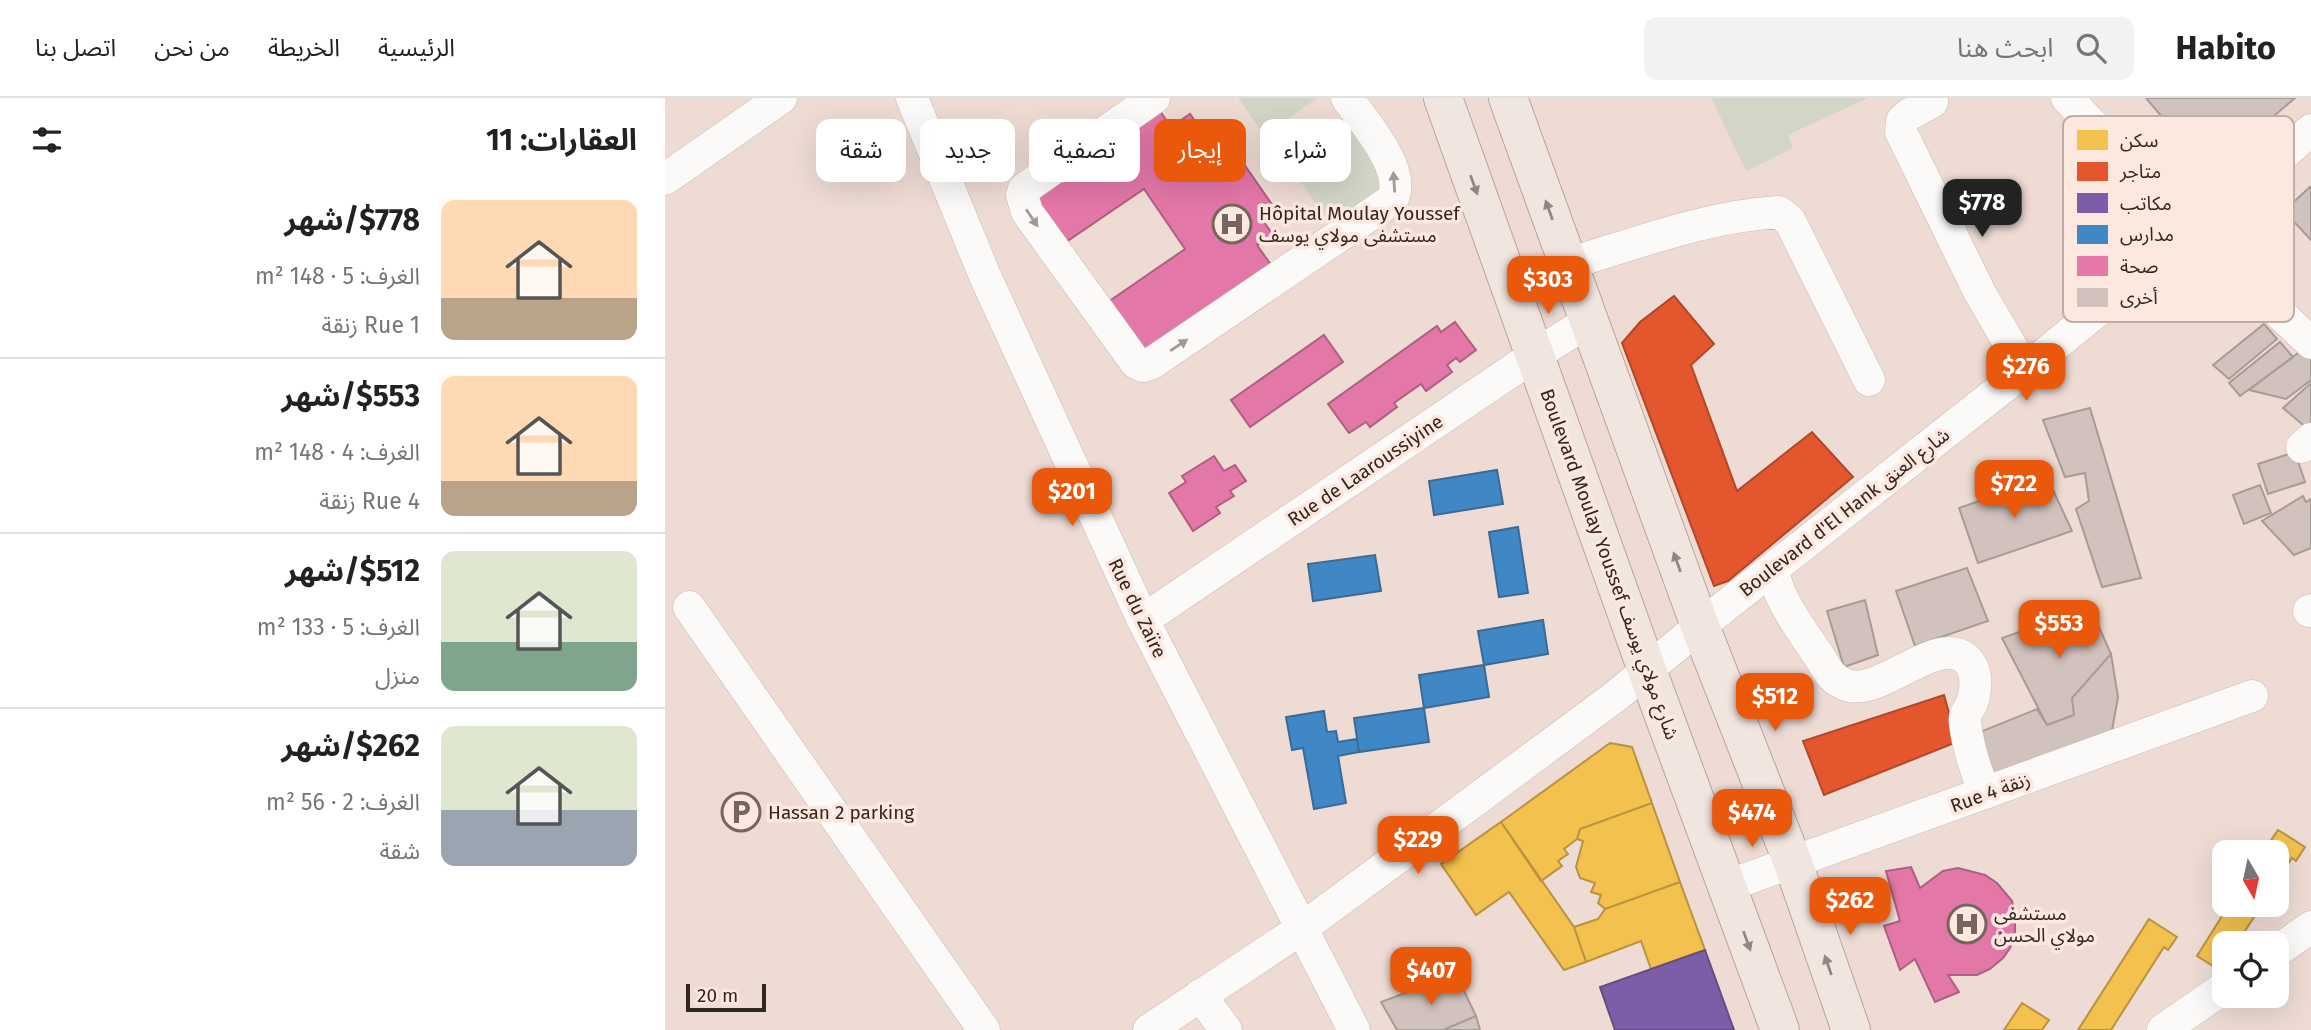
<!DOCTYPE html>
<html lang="ar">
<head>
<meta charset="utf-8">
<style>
  body { margin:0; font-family:"Fira Sans","Noto Sans Arabic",sans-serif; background:#f2f2f2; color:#222; direction:rtl; height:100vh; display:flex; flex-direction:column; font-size:26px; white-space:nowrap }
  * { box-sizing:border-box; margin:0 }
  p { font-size:23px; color:#767676 }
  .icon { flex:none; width:38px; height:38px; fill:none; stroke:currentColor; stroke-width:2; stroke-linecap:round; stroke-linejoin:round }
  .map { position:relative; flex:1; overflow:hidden; direction:ltr }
  .panel { display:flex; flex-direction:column; background:#fff; width:665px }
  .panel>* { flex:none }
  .hud { position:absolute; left:21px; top:21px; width:665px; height:63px; direction:rtl; display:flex; gap:14px }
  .needle { width:46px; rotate:171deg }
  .controls { position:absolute; left:1547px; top:742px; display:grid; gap:14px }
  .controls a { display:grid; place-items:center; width:77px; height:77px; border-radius:14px; background:#fff; box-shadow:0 7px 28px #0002; font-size:35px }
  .scale { position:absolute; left:21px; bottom:18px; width:80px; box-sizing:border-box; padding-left:7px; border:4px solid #322620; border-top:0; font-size:19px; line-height:24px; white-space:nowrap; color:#322620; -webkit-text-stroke:5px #fce8df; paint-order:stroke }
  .price { position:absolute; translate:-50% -60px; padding:0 16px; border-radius:14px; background:#ea580c; color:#fff; font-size:23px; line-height:46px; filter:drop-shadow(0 2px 4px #0008) }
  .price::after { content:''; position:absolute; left:50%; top:42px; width:21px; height:16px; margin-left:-10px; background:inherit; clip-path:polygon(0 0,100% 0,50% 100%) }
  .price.current { background:#222; color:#fff }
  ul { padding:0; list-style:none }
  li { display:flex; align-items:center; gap:21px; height:175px; padding:0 28px }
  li+li { border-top:2px solid #e0e0e0 }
  li span { display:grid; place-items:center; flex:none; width:196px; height:140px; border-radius:14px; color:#555 }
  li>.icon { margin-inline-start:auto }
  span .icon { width:84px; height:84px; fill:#fffc; stroke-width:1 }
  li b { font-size:30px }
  h2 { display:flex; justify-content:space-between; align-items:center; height:84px; padding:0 28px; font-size:30px }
  .chip { padding:0 24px; border-radius:14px; background:#fff; box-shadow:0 7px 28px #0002; font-size:24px; line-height:63px }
  .chip.current { background:#ea580c; color:#fff }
  header { display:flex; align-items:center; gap:42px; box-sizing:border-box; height:98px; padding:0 35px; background:#fff; border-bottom:2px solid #e0e0e0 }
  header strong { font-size:33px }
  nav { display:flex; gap:38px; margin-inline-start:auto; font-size:24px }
  .search { width:490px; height:63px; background:#f2f2f2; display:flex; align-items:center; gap:18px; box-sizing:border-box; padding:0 24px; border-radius:14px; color:#767676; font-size:26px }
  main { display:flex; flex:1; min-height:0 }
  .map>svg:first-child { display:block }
  .green { fill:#d3d6c7 }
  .homes { fill:#f2c14e; stroke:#b89240; stroke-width:2 }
  .shops { fill:#e4572e; stroke:#af482a; stroke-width:2 }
  .offices { fill:#7b5ea7; stroke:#654d7e; stroke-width:2 }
  .schools { fill:#3f88c5; stroke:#3b6b94; stroke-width:2 }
  .health { fill:#e377a8; stroke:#ae5f7f; stroke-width:2 }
  .building { fill:#d1c2bd; stroke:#a89a95; stroke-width:2 }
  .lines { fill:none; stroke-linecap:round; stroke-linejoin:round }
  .minor-casing { stroke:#c7b9b3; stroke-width:33 }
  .major-casing { stroke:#baa296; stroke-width:40 }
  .minor { stroke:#fcfaf9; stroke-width:32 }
  .major { stroke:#f1e5df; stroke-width:38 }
  .oneway { fill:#a19b97 }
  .oneway2 { fill:#928680 }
  .labels { text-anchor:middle; stroke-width:7; stroke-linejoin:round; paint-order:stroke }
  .poi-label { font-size:19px; fill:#322620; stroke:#fce8df; text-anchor:start }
  .street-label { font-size:19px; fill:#322620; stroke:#fce8df }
  .key { fill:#fce8df; stroke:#bfaea6; stroke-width:2 }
  .key-label { font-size:19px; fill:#322620 }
</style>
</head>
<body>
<header>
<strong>Habito</strong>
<div class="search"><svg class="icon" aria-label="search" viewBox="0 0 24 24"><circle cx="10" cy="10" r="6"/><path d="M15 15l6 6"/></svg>ابحث هنا</div>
<nav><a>الرئيسية</a><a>الخريطة</a><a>من نحن</a><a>اتصل بنا</a></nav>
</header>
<main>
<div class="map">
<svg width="1646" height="932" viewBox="0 0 1646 932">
  <rect width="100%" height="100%" fill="#eedcd4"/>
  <!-- green -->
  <path class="green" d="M 573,0 L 653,0 L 599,37 Z
    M 1046,0 L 1203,0 L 1123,37 L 1128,50 L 1081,73 Z
    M 677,20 L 719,80 L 719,88 L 667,128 L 619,60 Z"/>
  <!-- homes -->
  <path class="homes" d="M 945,645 L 967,649 L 987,705 L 915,731 L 912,741 L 899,751 L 903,756 L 893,763 L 897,768 L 876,783 L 836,724 Z
    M 987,705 L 1015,784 L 940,811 L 933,805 L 936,797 L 926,794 L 930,785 L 915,780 L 911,769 L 918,743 L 912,741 L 915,731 Z
    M 836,724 L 909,829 L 921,864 L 899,872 L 844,794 L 811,817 L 776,766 Z
    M 1613,732 L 1640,749 L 1631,763 L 1627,760 L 1612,784 L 1612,754 L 1598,754 Z
    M 1015,784 L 1040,852 L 986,871 L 976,843 L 921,864 L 909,829 L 933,821 L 940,811 Z
    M 1564,807 L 1597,807 L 1572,845 L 1559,845 L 1559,875 L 1532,858 Z
    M 1484,821 L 1512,839 L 1503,852 L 1499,849 L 1446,932 L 1413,932 Z
    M 1357,905 L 1384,922 L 1377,932 L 1339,932 Z"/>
  <!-- shops -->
  <path class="shops" d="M 1009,198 L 1049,246 L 1026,267 L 1072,393 L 1147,334 L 1188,379 L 1063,483 L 1049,488 L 957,245 L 975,224 Z
    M 1279,597 L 1292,644 L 1159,697 L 1138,643 Z"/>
  <!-- offices -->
  <path class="offices" d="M 1040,852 L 1069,932 L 950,932 L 935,889 Z"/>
  <!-- schools -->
  <path class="schools" d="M 832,372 L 838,406 L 769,417 L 764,383 Z
    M 853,429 L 863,495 L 834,499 L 824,434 Z
    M 710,457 L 716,493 L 648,503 L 643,466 Z
    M 878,522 L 883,556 L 819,567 L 813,533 Z
    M 819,567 L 824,599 L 759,610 L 754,577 Z
    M 759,610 L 764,644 L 694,654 L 689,620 Z
    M 659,613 L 662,634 L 671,633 L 673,644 L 692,641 L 694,654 L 673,658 L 681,705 L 649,711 L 638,650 L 627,652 L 621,619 Z"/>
  <!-- health -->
  <path class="health" d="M 495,13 L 506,29 L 525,16 L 543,42 L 556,33 L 608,108 L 594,117 L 608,137 L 592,147 L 606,167 L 477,255 L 443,204 L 520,151 L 479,91 L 401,144 L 369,98 Z
    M 790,224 L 811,252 L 795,264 L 791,260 L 782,267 L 787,274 L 761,293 L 756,286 L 729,305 L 732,309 L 705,329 L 701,324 L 684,335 L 663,306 L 772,228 L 776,234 Z
    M 659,237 L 678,264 L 585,329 L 566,302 Z
    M 549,358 L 559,373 L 570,367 L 581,383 L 565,393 L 569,398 L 551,409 L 555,415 L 528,433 L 504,395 L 521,384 L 517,378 Z
    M 1246,769 L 1255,790 L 1278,773 L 1293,770 L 1320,777 L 1332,785 L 1347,803 L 1350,820 L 1350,836 L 1345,850 L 1338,860 L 1325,871 L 1312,877 L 1283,877 L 1294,894 L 1270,904 L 1250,861 L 1235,872 L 1219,828 L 1235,823 L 1221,773 Z"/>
  <!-- building -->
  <path class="building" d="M 1481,0 L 1630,0 L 1564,56 L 1551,40 L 1530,58 Z
    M 1645,89 L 1646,91 L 1646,142 L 1619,113 Z
    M 1599,226 L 1612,241 L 1564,281 L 1548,267 Z
    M 1615,244 L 1628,259 L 1575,298 L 1564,285 Z
    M 1637,252 L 1646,261 L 1646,282 L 1621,301 L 1584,292 Z
    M 1646,285 L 1646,330 L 1644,332 L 1618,310 Z
    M 1425,310 L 1476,480 L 1437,489 L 1411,411 L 1424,403 L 1420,375 L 1400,379 L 1378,322 Z
    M 1630,354 L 1640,384 L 1603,396 L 1593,366 Z
    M 1382,379 L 1407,433 L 1313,465 L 1294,410 Z
    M 1595,387 L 1606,415 L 1579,426 L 1568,397 Z
    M 1638,398 L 1641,404 L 1646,401 L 1646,450 L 1629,457 L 1597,423 Z
    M 1302,470 L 1323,523 L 1250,548 L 1231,493 Z
    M 1200,502 L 1213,557 L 1179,569 L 1162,513 Z
    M 1425,509 L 1446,556 L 1407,600 L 1409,617 L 1382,627 L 1337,540 Z
    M 1446,556 L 1453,599 L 1446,638 L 1324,683 L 1315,634 L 1372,611 L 1382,627 L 1409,617 L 1407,600 Z
    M 791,876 L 811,918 L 778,932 L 732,932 L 716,904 Z
    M 811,918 L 815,932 L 778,932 Z"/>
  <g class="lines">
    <defs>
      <path id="minor" d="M 247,0 L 320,178 L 478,522 L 689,932
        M 489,0 L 359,91 L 357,97 L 362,114 L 471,265 L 478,268 L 487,265 L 727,102 C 743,73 699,24 682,0
        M 1402,0 L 1529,134 L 1646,245
        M 1267,4 L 1243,17 L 1237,23 L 1236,34 L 1315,195 L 1360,272
        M 0,81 L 116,0
        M 903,166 C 972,145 1042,118 1114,114 L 1125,123 L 1204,282
        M 1637,349 L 1646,341
        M 1107,472 C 1110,480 1112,489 1116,497 C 1126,519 1142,540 1155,560 C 1159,566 1162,573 1167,578 C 1171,582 1179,587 1185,588 C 1218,595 1272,538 1300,560 C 1313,571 1312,590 1307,605 C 1304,612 1299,615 1300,624 C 1303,649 1310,672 1320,695
        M 24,509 L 319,932
        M 1644,513 L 1646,512
        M 478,522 L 870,257 L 924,223
        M 1062,788 L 1587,598
        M 1612,853 L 1646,829
        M 535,897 L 561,932
        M 484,932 L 636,831 L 951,598 L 1035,528 L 1360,272 L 1529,134 L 1646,32
        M 1498,932 L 1559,890"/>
      <path id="major" d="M 778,0 L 982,572 L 1115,932
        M 843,0 L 1035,528 L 1128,765 L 1186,932"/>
    </defs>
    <!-- minor casing -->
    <use href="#minor" class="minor-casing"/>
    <!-- major casing -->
    <use href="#major" class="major-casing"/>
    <!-- minor -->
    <use href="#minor" class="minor"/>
    <!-- major -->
    <use href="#major" class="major"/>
  </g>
  <!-- one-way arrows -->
  <defs><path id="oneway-solid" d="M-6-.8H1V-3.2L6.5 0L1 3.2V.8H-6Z" transform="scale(1.75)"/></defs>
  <g class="oneway">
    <use href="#oneway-solid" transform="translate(729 84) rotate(-94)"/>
    <use href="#oneway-solid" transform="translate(367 120) rotate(56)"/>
    <use href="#oneway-solid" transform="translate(514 247) rotate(-34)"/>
  </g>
  <g class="oneway2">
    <use href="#oneway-solid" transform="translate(809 87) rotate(70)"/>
    <use href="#oneway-solid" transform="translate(884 112) rotate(-110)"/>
    <use href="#oneway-solid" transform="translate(1012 464) rotate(-110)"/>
    <use href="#oneway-solid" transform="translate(1082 843) rotate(70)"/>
    <use href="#oneway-solid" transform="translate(1163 867) rotate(-109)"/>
  </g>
  <!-- icons -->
  <defs>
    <symbol id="hospital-ring" viewBox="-11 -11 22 22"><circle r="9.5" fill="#fce8df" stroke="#74665f" stroke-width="1.5"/><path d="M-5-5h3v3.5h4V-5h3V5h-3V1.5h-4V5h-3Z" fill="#74665f"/></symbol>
    <symbol id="parking-ring" viewBox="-11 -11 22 22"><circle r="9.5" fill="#fce8df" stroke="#74665f" stroke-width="1.5"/><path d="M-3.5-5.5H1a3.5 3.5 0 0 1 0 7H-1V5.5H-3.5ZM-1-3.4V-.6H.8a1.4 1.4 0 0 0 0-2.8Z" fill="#74665f"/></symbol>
  </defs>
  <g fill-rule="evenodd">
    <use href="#hospital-ring" x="545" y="104" width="44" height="44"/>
    <use href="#parking-ring" x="54" y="692" width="44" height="44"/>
    <use href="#hospital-ring" x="1280" y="804" width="44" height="44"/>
  </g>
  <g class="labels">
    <!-- poi labels -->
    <g class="poi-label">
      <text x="594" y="122">Hôpital Moulay Youssef<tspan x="594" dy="22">مستشفى مولاي يوسف</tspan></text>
      <text x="103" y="721">Hassan 2 parking</text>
      <text x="1329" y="822">مستشفى<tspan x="1329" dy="22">مولاي الحسن</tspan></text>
    </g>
    <!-- street labels -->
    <g class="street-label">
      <text transform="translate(700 372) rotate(-34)" y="7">Rue de Laaroussiyine</text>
      <text transform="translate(1179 414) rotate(-38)" y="7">Boulevard d'El Hank شارع العنق</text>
      <text transform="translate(945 466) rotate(70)" y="7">Boulevard Moulay Youssef شارع مولاي يوسف</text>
      <text transform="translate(473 510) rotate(64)" y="7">Rue du Zaïre</text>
      <text transform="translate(1325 694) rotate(-20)" y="7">Rue 4 زنقة</text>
    </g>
  </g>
  <!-- legend -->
  <rect x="1398" y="18" width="231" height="206" rx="10" class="key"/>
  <rect x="1412" y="32" width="31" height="20" fill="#f2c14e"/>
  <rect x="1412" y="64" width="31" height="19" fill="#e4572e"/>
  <rect x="1412" y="95" width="31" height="20" fill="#7b5ea7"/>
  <rect x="1412" y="127" width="31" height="19" fill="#3f88c5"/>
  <rect x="1412" y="158" width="31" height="20" fill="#e377a8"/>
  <rect x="1412" y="190" width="31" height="19" fill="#d1c2bd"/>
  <g class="key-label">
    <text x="1455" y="49">سكن</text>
    <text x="1455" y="80">متاجر</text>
    <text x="1455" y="112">مكاتب</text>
    <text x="1455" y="143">مدارس</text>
    <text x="1455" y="175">صحة</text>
    <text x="1455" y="206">أخرى</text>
  </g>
</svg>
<div class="controls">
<a><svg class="needle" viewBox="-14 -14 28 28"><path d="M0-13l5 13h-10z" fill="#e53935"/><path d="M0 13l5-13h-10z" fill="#767676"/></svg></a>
<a><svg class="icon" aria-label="locate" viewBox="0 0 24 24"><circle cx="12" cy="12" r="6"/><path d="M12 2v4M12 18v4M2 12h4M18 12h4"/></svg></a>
</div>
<div class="scale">20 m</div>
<b class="price current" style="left:1317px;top:141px">$778</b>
<b class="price" style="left:883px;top:218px">$303</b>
<b class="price" style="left:1361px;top:305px">$276</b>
<b class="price" style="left:1349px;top:422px">$722</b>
<b class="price" style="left:407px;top:430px">$201</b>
<b class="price" style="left:1394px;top:562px">$553</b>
<b class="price" style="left:1110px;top:635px">$512</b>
<b class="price" style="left:1087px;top:751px">$474</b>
<b class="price" style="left:753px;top:778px">$229</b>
<b class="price" style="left:1185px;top:839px">$262</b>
<b class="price" style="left:766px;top:909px">$407</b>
<div class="hud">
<a class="chip">شراء</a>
<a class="chip current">إيجار</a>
<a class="chip">تصفية</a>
<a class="chip">جديد</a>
<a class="chip">شقة</a>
</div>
</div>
<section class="panel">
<h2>العقارات: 11<svg class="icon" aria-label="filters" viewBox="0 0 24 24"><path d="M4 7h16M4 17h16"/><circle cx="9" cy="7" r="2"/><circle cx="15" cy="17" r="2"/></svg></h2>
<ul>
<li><span style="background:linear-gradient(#ffd9b3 70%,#b9a48a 0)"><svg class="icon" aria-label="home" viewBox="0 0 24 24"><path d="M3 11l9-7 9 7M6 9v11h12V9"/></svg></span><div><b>$778/شهر</b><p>الغرف: 5 · 148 m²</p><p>Rue 1 زنقة</p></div></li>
<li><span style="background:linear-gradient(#ffd9b3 75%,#b9a48a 0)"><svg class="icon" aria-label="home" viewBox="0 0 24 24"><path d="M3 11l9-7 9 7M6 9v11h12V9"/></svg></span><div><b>$553/شهر</b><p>الغرف: 4 · 148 m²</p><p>Rue 4 زنقة</p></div></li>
<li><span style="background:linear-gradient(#dfe7d0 65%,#7fa58c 0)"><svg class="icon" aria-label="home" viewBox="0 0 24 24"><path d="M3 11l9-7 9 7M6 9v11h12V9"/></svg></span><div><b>$512/شهر</b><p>الغرف: 5 · 133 m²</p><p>منزل</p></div></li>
<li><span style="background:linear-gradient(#dfe7d0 60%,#9aa5b1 0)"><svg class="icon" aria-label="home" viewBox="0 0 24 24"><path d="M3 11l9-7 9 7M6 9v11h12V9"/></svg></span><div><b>$262/شهر</b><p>الغرف: 2 · 56 m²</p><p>شقة</p></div></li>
</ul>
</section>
</main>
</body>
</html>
